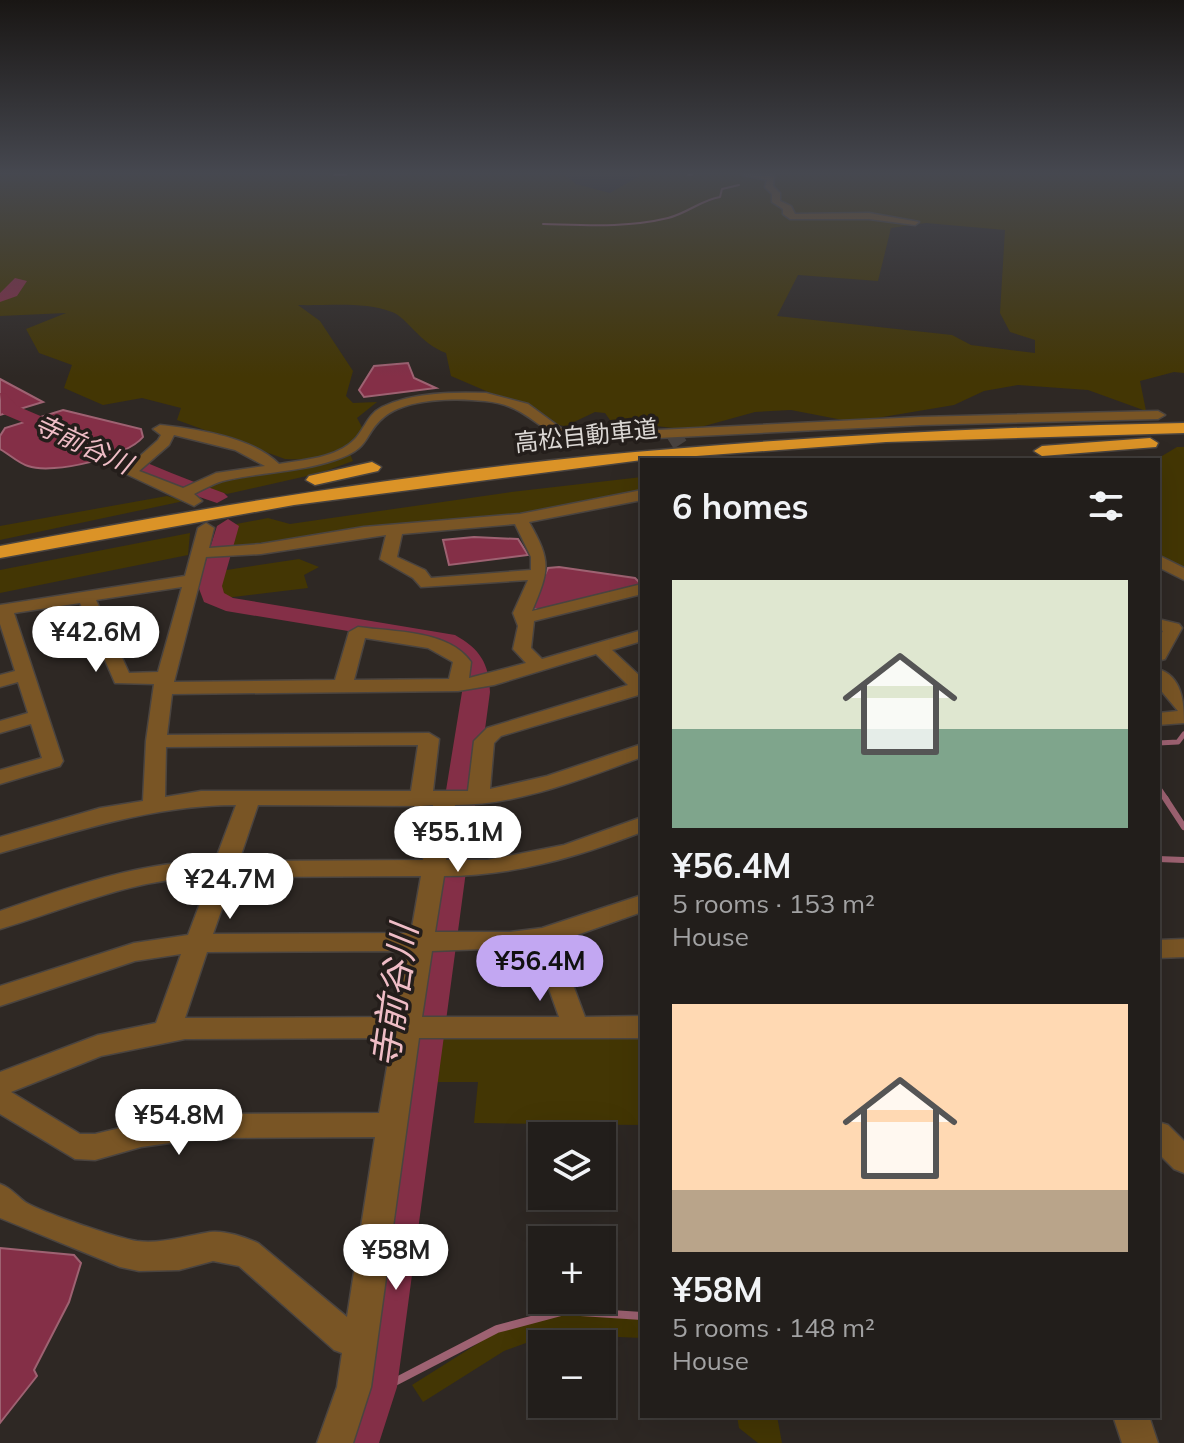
<!DOCTYPE html>
<html lang="en">
<head>
<meta charset="utf-8">
<style>
  body { margin:0; font-family:Mulish,"Noto Sans JP",sans-serif; background:#2e2b28; color:#f1f3f6; height:100vh; display:flex; flex-direction:column; font-size:30px; white-space:nowrap }
  * { box-sizing:border-box; margin:0 }
  p { font-size:26px; color:#a2a2a3 }
  .icon { flex:none; width:44px; height:44px; fill:none; stroke:currentColor; stroke-width:2; stroke-linecap:round; stroke-linejoin:round }
  .map { position:relative; flex:1; overflow:hidden }
  .drawer { position:absolute; left:640px; top:458px; width:520px; height:960px; display:flex; flex-direction:column; background:#221e1b; border-radius:0px; box-shadow:0 8px 32px #0002,0 0 0 2px #3f3c3a }
  .drawer>* { flex:none }
  .fabs { position:absolute; left:528px; top:1122px; display:grid; gap:16px }
  .fabs a { display:grid; place-items:center; width:88px; height:88px; border-radius:0px; background:#221e1b; box-shadow:0 8px 32px #0002,0 0 0 2px #3f3c3a; font-size:40px }
  .price { position:absolute; translate:-50% -68px; padding:0 18px; border-radius:28px; background:#fff; color:#222; font-size:26px; line-height:52px; filter:drop-shadow(0 2px 4px #0008) }
  .price::after { content:''; position:absolute; left:50%; top:48px; width:24px; height:18px; margin-left:-12px; background:inherit; clip-path:polygon(0 0,100% 0,50% 100%) }
  .price.active { background:#c2a7f2; color:#111 }
  ul { padding:0; list-style:none }
  li { display:grid; align-content:center; gap:16px; height:424px; padding:0 32px }
  li span { display:grid; place-items:center; height:248px; border-radius:0px; color:#555 }
  li>.icon { margin-inline-start:auto }
  span .icon { width:144px; height:144px; fill:#fffc; stroke-width:1 }
  li b { font-size:34px }
  h2 { display:flex; justify-content:space-between; align-items:center; height:96px; padding:0 32px; font-size:34px }
  .map>svg:first-child { display:block }
  .green { fill:#433604; fill-rule:evenodd }
  .water { fill:#842f47; stroke:#9e6272; stroke-width:2 }
  .lines { fill:none; stroke-linecap:round; stroke-linejoin:round }
  .stream-far3 { stroke:#9e6272; stroke-width:2 }
  .stream-far2 { stroke:#9e6272; stroke-width:5 }
  .stream-far1 { stroke:#9e6272; stroke-width:6 }
  .stream { stroke:#9e6272; stroke-width:8 }
  .river { fill:#842f47; fill-rule:evenodd }
  .minor-tunnel { stroke:#48423f; stroke-width:15; stroke-dasharray:15 7; stroke-linecap:butt }
  .minor-casing { stroke:#4a4440; stroke-width:3 }
  .highway-casing { stroke:#4a4440; stroke-width:3 }
  .minor { fill:#795525; fill-rule:evenodd }
  .highway { fill:#db9327; fill-rule:evenodd }
  .labels { text-anchor:middle; stroke-width:7; stroke-linejoin:round; paint-order:stroke }
  .far-street-label { font-size:24px; fill:#dcd8d5; stroke:#241e1b }
  .far-water-label { font-size:26px; font-style:italic; fill:#efbdc6; stroke:#241e1b }
  .near-water-label { font-size:36px; font-style:italic; fill:#efbdc6; stroke:#241e1b }
</style>
</head>
<body>
<div class="map">
<svg width="1184" height="1443" viewBox="0 0 1184 1443">
  <rect width="100%" height="100%" fill="#2e2824"/>
  <!-- green -->
  <path class="green" d="M 0,175 L 565,175 L 576,184 L 610,193 L 641,175 L 1184,175 L 1184,373 L 1174,372 L 1140,381 L 1146,411 L 1088,390 L 1018,385 L 984,391 L 954,405 L 853,422 L 791,410 L 755,412 L 690,430 L 639,424 L 606,429 L 610,420 L 605,413 L 595,412 L 574,422 L 575,428 L 559,425 L 530,405 L 493,394 L 451,376 L 446,353 C 419,343 408,318 392,312 C 364,301 327,306 298,305 L 320,321 L 353,371 L 346,396 L 353,403 L 377,402 L 357,418 L 363,429 C 347,454 314,461 285,459 L 177,420 L 181,408 L 142,398 L 103,405 L 64,388 L 72,365 L 39,353 L 26,329 L 66,313 L 0,316 ZM 926,223 L 1005,230 L 1000,313 L 1010,332 L 1035,340 L 1035,353 L 971,345 L 952,335 L 777,316 L 798,275 L 878,281 L 891,228 Z
    M 1177,447 L 1184,447 L 1184,572 L 1158,558 L 1158,460 L 1121,460 L 1162,456 Z
    M 350,454 L 353,461 L 320,473 L 227,494 L 203,486 C 251,469 303,473 350,454 Z
    M 642,477 L 642,492 L 503,517 L 276,544 L 231,546 L 231,525 L 268,518 L 290,524 L 511,492 Z
    M 167,496 L 184,501 L 0,540 L 0,526 Z
    M 190,533 L 188,555 L 0,593 L 0,570 Z
    M 299,559 L 319,567 L 304,575 L 308,588 L 225,598 L 217,592 L 220,571 Z
    M 642,1033 L 642,1125 L 474,1123 L 478,1082 L 432,1082 L 438,1034 Z
    M 562,1309 L 642,1315 L 642,1338 L 551,1334 L 504,1351 L 423,1402 L 412,1385 L 493,1334 Z
    M 737,1416 L 777,1416 L 782,1443 L 758,1443 L 739,1428 Z"/>
  <!-- water -->
  <path class="water" d="M 408,363 L 414,378 L 436,388 L 364,397 L 359,390 L 374,366 Z
    M 0,379 L 43,402 L 0,415 Z
    M 63,410 L 141,429 L 143,437 C 127,457 53,475 28,466 C 18,463 9,454 0,449 L 0,436 L 5,428 Z
    M 474,537 L 518,539 L 528,555 L 449,565 L 443,540 Z
    M 559,567 L 635,578 L 642,585 L 548,609 L 529,609 L 548,568 Z
    M 0,1248 L 74,1255 L 81,1263 L 69,1302 L 34,1370 L 37,1376 L 0,1423 Z"/>
  <g class="lines">
    <!-- stream-far3 -->
    <path class="stream-far3" d="M 334,175 L 346,175
      M 688,175 L 692,175
      M 756,178 L 771,175
      M 543,224 C 585,225 627,228 668,218 C 688,213 701,200 720,197 L 722,189 L 739,185"/>
    <!-- stream-far2 -->
    <path class="stream-far2" d="M 1158,743 L 1178,742 L 1184,734
      M 1158,787 L 1167,800"/>
    <!-- stream-far1 -->
    <path class="stream-far1" d="M 1165,798 L 1184,827
      M 1158,859 L 1184,860"/>
    <!-- stream -->
    <path class="stream" d="M 373,1387 L 385,1387 L 497,1329 L 565,1311 L 642,1316"/>
    <!-- river -->
    <path class="river" d="M 15,278 L 27,281 L 17,296 L 0,302 L 0,293 Z
      M 0,393 L 6,394 L 17,406 C 86,435 153,468 224,493 L 228,497 L 217,503 L 138,476 L 95,453 L 3,414 Z
      M 228,519 L 239,526 L 222,586 L 224,593 L 233,598 L 455,635 C 480,649 489,663 490,692 L 397,1387 L 379,1443 L 329,1443 L 349,1387 L 462,692 C 463,668 459,659 439,646 L 226,611 L 204,602 L 198,586 L 217,526 Z"/>
    <!-- minor-tunnel -->
    <path class="minor-tunnel" d="M 672,432 L 690,460"/>
    <defs>
      <path id="minor" d="M 744,175 L 774,176 L 773,186 L 780,193 L 780,201 L 791,206 L 795,214 L 869,213 L 919,222 L 915,225 L 869,219 L 790,219 L 783,214 L 783,209 L 772,202 L 772,194 L 765,187 L 767,180 Z
        M 486,393 L 528,404 L 562,429 L 577,434 L 920,417 L 1158,411 L 1165,415 L 1158,419 L 920,425 L 577,442 C 538,435 530,405 485,401 C 456,398 407,398 384,417 C 362,435 373,448 335,460 C 300,472 263,472 227,480 C 216,482 204,489 194,494 L 202,501 L 194,506 L 122,472 L 158,440 L 161,435 L 153,429 L 160,425 C 197,429 252,437 279,464 C 303,460 337,458 355,439 C 365,428 368,414 382,407 C 413,392 453,392 486,393 ZM 174,435 L 235,450 L 265,466 L 216,473 L 183,488 L 139,471 L 169,445 Z
        M 642,490 L 642,500 L 529,522 C 552,562 549,570 532,611 L 642,584 L 642,594 L 534,621 L 531,648 L 542,659 L 642,630 L 642,641 L 612,650 L 642,678 L 642,694 L 501,736 L 494,743 L 490,789 L 547,776 L 642,744 L 642,757 C 582,779 519,805 455,805 L 446,860 L 487,860 L 564,845 L 642,817 L 642,832 C 577,857 514,876 444,876 L 435,932 L 510,932 L 542,928 L 642,895 L 642,912 L 557,942 L 585,1017 L 642,1016 L 642,1038 L 419,1038 L 371,1387 L 353,1443 L 317,1443 L 337,1387 L 342,1353 L 334,1350 L 239,1266 L 213,1261 L 179,1270 L 139,1271 L 120,1267 L 0,1218 L 0,1184 C 11,1188 16,1195 25,1202 C 41,1212 117,1238 137,1241 C 162,1244 185,1236 210,1232 C 224,1230 245,1237 258,1243 L 347,1317 L 375,1137 L 206,1138 L 141,1147 L 95,1160 L 75,1159 L 0,1114 L 0,1072 L 98,1035 L 156,1023 L 181,954 L 135,961 L 0,1006 L 0,986 L 134,943 L 188,935 L 210,877 C 136,877 70,908 0,929 L 0,911 C 70,887 141,861 215,861 L 236,805 C 154,805 78,831 0,853 L 0,837 L 100,808 L 143,801 L 146,741 L 154,684 L 115,683 L 80,603 L 14,613 L 63,761 L 60,766 L 0,784 L 0,770 L 42,758 L 31,724 L 0,733 L 0,721 L 28,713 L 18,682 L 0,687 L 0,675 L 15,671 L 0,624 L 0,605 L 185,576 L 198,528 L 206,523 L 214,528 L 209,548 L 261,544 L 364,527 L 520,514 ZM 515,524 L 531,557 L 531,570 L 431,578 L 425,570 L 397,557 L 402,534 ZM 386,535 L 380,559 L 413,578 L 421,587 L 528,580 L 513,613 L 518,626 L 513,649 L 526,663 L 469,678 L 471,662 C 449,630 394,632 358,627 L 349,632 L 335,680 L 174,682 L 206,557 L 261,554 ZM 182,587 L 158,672 L 129,673 L 96,600 ZM 365,638 L 428,648 L 453,662 L 449,679 L 354,680 ZM 596,654 L 628,685 L 487,728 L 474,741 L 468,791 L 433,791 L 439,739 L 429,733 L 167,735 L 172,694 L 458,691 L 494,685 ZM 418,745 L 411,791 L 201,791 L 165,797 L 166,747 ZM 258,805 L 421,806 L 433,805 L 423,860 L 239,861 ZM 421,876 L 411,933 L 213,934 L 233,877 ZM 534,947 L 559,1017 L 422,1017 L 432,951 ZM 407,951 L 396,1017 L 185,1018 L 207,952 ZM 392,1038 L 379,1113 L 206,1114 L 141,1123 L 95,1134 L 80,1134 L 11,1092 L 101,1056 L 185,1039 Z
        M 1158,555 L 1184,568 L 1184,580 L 1158,567 Z
        M 1158,619 L 1179,624 L 1182,628 L 1165,659 L 1158,661 L 1158,639 L 1163,631 L 1158,629 Z
        M 1158,669 C 1182,676 1184,702 1184,723 L 1158,725 L 1158,713 L 1178,711 L 1158,687 Z
        M 1184,939 L 1184,957 L 1158,958 L 1158,940 Z
        M 1158,1122 L 1168,1125 L 1184,1141 L 1184,1173 L 1174,1169 L 1158,1153 Z
        M 1113,1416 L 1149,1416 L 1158,1443 L 1122,1443 Z"/>
      <path id="highway" d="M 1184,423 L 1184,433 L 886,442 L 642,460 L 294,505 L 0,558 L 0,546 C 196,509 393,476 592,456 C 789,437 986,427 1184,423 Z
        M 1150,438 L 1158,443 L 1156,447 L 1042,456 L 1034,451 L 1042,446 Z
        M 372,462 L 381,467 L 378,471 L 315,485 L 306,480 L 309,476 Z"/>
    </defs>
    <!-- minor casing -->
    <use href="#minor" class="minor-casing"/>
    <!-- highway casing -->
    <use href="#highway" class="highway-casing"/>
    <!-- minor -->
    <use href="#minor" class="minor"/>
    <!-- highway -->
    <use href="#highway" class="highway"/>
  </g>
  <!-- sky -->
  <linearGradient id="sky" x2="0" y2="1"><stop stop-color="#191614"/><stop offset="0.46" stop-color="#464850"/><stop offset="1" stop-color="#464850" stop-opacity="0"/></linearGradient>
  <rect width="1184" height="377" fill="url(#sky)"/>
  <g class="labels">
    <!-- far-street labels -->
    <g class="far-street-label">
      <text transform="translate(586 436) rotate(-6)" y="8">高松自動車道</text>
    </g>
    <!-- far-water labels -->
    <g class="far-water-label">
      <text transform="translate(83 444) rotate(25)" y="9">寺前谷川</text>
    </g>
    <!-- near-water labels -->
    <g class="near-water-label">
      <text transform="translate(394 996) rotate(-82)" y="13">寺前谷川</text>
    </g>
  </g>
</svg>
<div class="fabs">
<a><svg class="icon" aria-label="layers" viewBox="0 0 24 24"><path d="M12 4l9 5-9 5-9-5zM3 14l9 5 9-5"/></svg></a>
<a>+</a>
<a>−</a>
</div>
<b class="price" style="left:96px;top:674px">¥42.6M</b>
<b class="price" style="left:458px;top:874px">¥55.1M</b>
<b class="price" style="left:230px;top:921px">¥24.7M</b>
<b class="price active" style="left:540px;top:1003px">¥56.4M</b>
<b class="price" style="left:179px;top:1157px">¥54.8M</b>
<b class="price" style="left:396px;top:1292px">¥58M</b>
<section class="drawer">
<h2>6 homes<svg class="icon" aria-label="filters" viewBox="0 0 24 24"><path d="M4 7h16M4 17h16"/><circle cx="9" cy="7" r="2"/><circle cx="15" cy="17" r="2"/></svg></h2>
<ul>
<li><span style="background:linear-gradient(#dfe7d0 60%,#7fa58c 0)"><svg class="icon" aria-label="home" viewBox="0 0 24 24"><path d="M3 11l9-7 9 7M6 9v11h12V9"/></svg></span><div><b>¥56.4M</b><p>5 rooms · 153 m²</p><p>House</p></div></li>
<li><span style="background:linear-gradient(#ffd9b3 75%,#b9a48a 0)"><svg class="icon" aria-label="home" viewBox="0 0 24 24"><path d="M3 11l9-7 9 7M6 9v11h12V9"/></svg></span><div><b>¥58M</b><p>5 rooms · 148 m²</p><p>House</p></div></li>
</ul>
</section>
</div>
</body>
</html>
